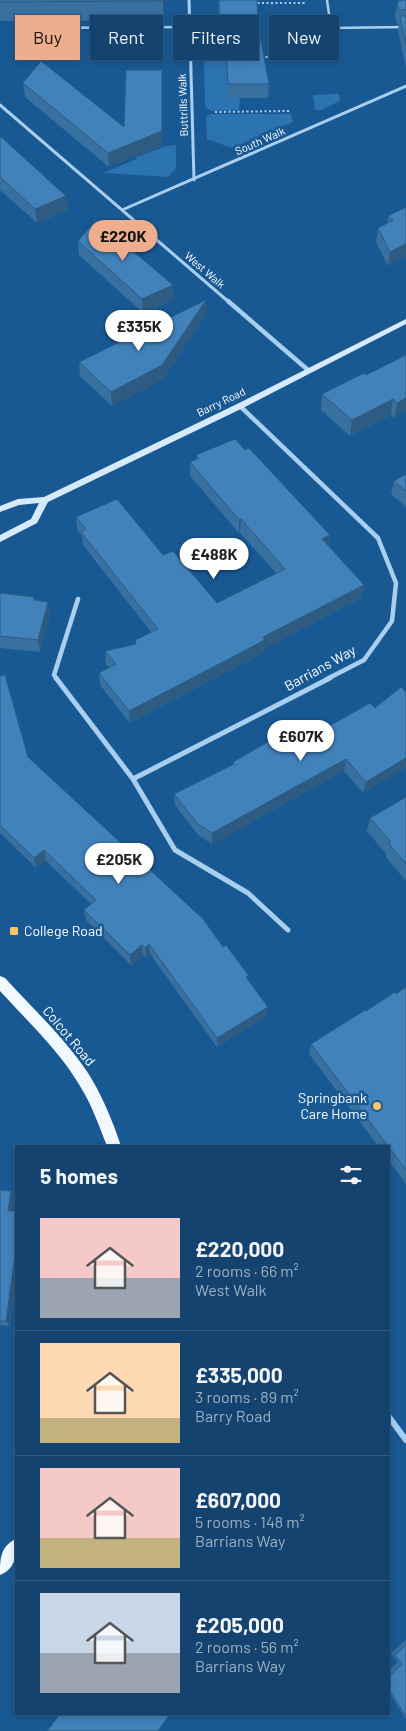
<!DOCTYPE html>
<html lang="en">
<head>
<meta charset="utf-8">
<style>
  body { margin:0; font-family:Barlow,sans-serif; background:#1c4a73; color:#f1f3f6; height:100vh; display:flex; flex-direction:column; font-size:19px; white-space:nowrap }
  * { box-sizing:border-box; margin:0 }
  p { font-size:16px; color:#9db0c2 }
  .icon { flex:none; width:28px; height:28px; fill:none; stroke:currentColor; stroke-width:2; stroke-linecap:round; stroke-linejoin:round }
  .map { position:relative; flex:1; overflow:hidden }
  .panel { position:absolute; left:15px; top:1145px; width:375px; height:570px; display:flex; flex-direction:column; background:#13436e; border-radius:0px; box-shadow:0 2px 8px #0003,0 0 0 1px #325c81 }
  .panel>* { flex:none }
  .top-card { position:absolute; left:15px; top:15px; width:376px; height:45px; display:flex; gap:10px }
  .price { position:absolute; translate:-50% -42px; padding:0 11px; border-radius:18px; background:#fff; color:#222; font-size:16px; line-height:32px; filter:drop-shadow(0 1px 2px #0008) }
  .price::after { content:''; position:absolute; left:50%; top:30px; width:15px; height:11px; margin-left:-8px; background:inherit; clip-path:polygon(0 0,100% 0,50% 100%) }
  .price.selected { background:#eead8d; color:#111 }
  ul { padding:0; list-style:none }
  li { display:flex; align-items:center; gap:15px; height:125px; padding:0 25px }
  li+li { border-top:1px solid #325c81 }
  li span { display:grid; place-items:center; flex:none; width:140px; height:100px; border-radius:0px; color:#555 }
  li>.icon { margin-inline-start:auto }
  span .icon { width:60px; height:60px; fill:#fffc; stroke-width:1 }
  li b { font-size:21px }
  h2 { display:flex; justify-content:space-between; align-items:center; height:60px; padding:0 25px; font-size:21px }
  .chip { padding:0 18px; border-radius:0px; background:#13436e; box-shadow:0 2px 8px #0003,0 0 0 1px #325c81; font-size:18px; line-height:45px }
  .chip.selected { background:#eead8d; color:#111 }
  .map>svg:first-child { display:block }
  .green { fill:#2b73b1 }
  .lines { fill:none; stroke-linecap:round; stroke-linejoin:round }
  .path { stroke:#a9cff0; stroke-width:2; stroke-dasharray:2 2.5; stroke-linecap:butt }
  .lane { stroke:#a9cff0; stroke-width:2.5 }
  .street-far3 { stroke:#a9cff0; stroke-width:3 }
  .street-far2 { stroke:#a9cff0; stroke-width:4.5 }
  .street-far1 { stroke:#a9cff0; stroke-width:5 }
  .street { stroke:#a9cff0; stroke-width:6 }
  .secondary { fill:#d7eafb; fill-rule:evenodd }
  .primary { fill:#f1f8ff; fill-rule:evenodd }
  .wall { fill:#3870a0 }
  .shaded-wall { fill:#2e5b82 }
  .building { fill:#4182ba; stroke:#2e5b82 }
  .poi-dot { fill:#ffc567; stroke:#195993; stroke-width:2 }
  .labels { text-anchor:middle; stroke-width:5; stroke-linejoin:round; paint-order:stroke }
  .far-street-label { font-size:11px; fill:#fff; stroke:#195993 }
  .street-label { font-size:14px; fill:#fff; stroke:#195993 }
  .poi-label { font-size:14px; fill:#fff; stroke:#195993; text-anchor:start }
</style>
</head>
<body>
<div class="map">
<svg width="406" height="1731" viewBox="0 0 406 1731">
  <rect width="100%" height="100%" fill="#195993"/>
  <!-- green -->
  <path class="green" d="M 209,59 L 228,59 L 228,98 L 240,98 L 239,110 L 211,111 L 205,107 L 204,62 Z
    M 332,94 L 339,94 L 340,101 L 321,110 L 315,110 L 313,95 Z
    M 210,114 L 291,114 L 293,122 L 232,148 L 207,139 L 206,117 Z
    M 176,145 L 176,168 L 168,177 L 103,173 L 137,159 L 136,157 L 167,146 Z"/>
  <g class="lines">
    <!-- path -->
    <path class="path" d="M 253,3 L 306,3
      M 214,57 L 230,57
      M 261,57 L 306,57 L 305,43 L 310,43
      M 215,112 L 289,111"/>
    <!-- lane -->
    <path class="lane" d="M 327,0 L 331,28 L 406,27
      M 22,28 L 190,27"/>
    <!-- street-far3 -->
    <path class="street-far3" d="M 189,0 L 194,180
      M 331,28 L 332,43
      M 0,105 L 230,303
      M 122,210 L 406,86"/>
    <!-- street-far2 -->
    <path class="street-far2" d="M 228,301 L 308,370
      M 240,406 L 378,538 L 396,583 L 392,621 L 364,660 L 327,679
      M 57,679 L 54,675 L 78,599"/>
    <!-- street-far1 -->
    <path class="street-far1" d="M 56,678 L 133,779 L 175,850 L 248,893 L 288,930
      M 133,779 L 330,678"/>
    <!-- street -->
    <path class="street" d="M 389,1417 L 406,1440"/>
    <!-- secondary -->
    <path class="secondary" d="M 406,319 L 406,324 L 243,408 L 48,502 L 37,523 L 0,542 L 0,535 L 31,519 L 39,503 L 19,505 L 0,512 L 0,506 L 18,499 L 44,497 L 237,404 Z"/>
    <!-- primary -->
    <path class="primary" d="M 0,976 L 5,978 C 33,1009 65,1038 88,1073 C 102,1095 113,1122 121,1146 L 107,1146 C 99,1126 92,1105 80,1086 C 59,1050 28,1022 0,991 Z
      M 16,1539 C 17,1554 16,1569 0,1575 C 0,1560 0,1546 16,1539 Z"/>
  </g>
  <!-- wall -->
  <path class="wall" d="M 0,0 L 164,0 L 163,21 L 0,21 Z
    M 218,0 L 257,0 L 258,25 L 269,84 L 268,98 L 228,98 L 225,49 L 220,49 Z
    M 398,0 L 406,0 L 406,68 L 398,30 L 399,24 L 397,24 L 395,15 Z
    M 23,83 L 124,127 L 162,84 L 162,146 L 109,167 L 25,97 Z
    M 0,136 L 66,196 L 68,210 L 37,223 L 0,190 Z
    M 406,207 L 388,266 L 376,242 L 378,228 L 387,223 L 388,216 Z
    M 78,241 L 173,300 L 143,313 L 79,255 Z
    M 206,314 L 163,379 L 112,406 L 80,376 L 79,362 Z
    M 406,355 L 395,418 L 391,415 L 350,436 L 321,410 L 322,394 L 366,375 Z
    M 245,450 L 330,535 L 329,546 L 364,585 L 362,598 L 265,648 L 265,652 L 130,723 L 100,685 L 99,673 L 109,668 L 106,664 L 105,651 L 136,644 L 151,632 L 83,545 L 82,536 L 77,530 L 76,517 L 163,555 L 217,603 L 276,573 L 240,533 L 239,533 L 190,476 L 190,462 L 197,459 L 196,455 Z
    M 406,474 L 406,507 L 391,494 L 394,481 Z
    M 0,593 L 35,600 L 50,614 L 40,652 L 0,648 Z
    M 0,676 L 28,757 L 249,981 L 267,1016 L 217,1047 L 150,954 L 146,958 L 143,955 L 131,965 L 86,920 L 84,910 L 91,904 L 46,861 L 36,868 L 0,833 Z
    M 401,687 L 363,793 L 344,771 L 212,844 L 198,835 L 175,805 L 174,794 L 233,765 L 233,762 L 284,740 L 324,729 L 375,708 Z
    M 406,797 L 406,881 L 386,857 L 386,854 L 367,831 L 370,818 Z
    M 406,987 L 406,1184 L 389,1161 L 389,1146 L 378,1146 L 309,1054 L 311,1044 Z
    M 0,1190 L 11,1191 L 14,1198 L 12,1211 L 16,1211 L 16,1278 L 10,1326 L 0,1325 Z
    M 406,1640 L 406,1719 L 389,1693 L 389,1670 L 398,1662 L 391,1653 Z"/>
  <!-- shaded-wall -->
  <path class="shaded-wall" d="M 163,0 L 164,0 L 163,21 Z
    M 162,70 L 162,146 L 109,167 L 108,153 Z
    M 66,196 L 68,210 L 37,223 L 35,209 Z
    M 406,244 L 406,257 L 388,266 L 390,252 Z
    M 173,285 L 173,300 L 143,313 L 142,299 Z
    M 206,300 L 206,314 L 163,379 L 112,406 L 111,392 Z
    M 406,398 L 406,412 L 395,418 L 397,403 Z
    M 393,399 L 391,415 L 350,436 L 352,420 Z
    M 241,519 L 240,533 L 239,533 L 239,520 Z
    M 330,535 L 329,548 L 322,539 Z
    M 364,585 L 362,598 L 265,648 L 265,652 L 130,723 L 129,711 L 263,637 Z
    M 48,602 L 50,614 L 40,652 L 38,640 Z
    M 406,758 L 406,768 L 363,793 L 366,782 Z
    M 346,759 L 344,771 L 212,844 L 212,833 Z
    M 44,850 L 46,861 L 36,868 L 34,858 Z
    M 149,944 L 150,954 L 146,958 L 145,948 Z
    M 142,945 L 143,955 L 131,965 L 130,955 Z
    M 268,1007 L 267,1016 L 217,1047 L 217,1038 Z
    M 11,1191 L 14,1198 L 12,1217 L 8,1211 Z
    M 16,1248 L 16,1278 L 10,1326 L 6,1321 Z"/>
  <!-- building -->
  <path class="building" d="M 0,0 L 163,0 L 163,1 L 0,2 Z
    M 219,0 L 257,0 L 258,25 L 269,84 L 228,84 L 225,34 L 221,34 Z
    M 402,0 L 406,0 L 406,10 L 399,10 L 397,1 L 402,1 Z
    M 400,16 L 406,16 L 406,45 Z
    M 41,61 L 124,127 L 126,70 L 162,70 L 162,131 L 108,153 L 23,83 Z
    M 0,136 L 66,196 L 35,209 L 0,177 Z
    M 406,207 L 406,244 L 390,252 L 378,228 L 393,220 L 388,216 Z
    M 96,220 L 173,285 L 142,299 L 78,241 Z
    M 206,300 L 162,365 L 111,392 L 79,362 Z
    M 406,355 L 406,398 L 397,403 L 393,399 L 352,420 L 322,394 L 364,373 L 366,375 Z
    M 235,439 L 245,450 L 249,448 L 330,535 L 322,539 L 364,585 L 263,637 L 265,640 L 129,711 L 99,673 L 116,664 L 105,651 L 136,644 L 135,640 L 158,629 L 81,532 L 86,529 L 76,517 L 117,499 L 163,555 L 173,551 L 217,603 L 285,569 L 241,519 L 239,520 L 190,462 L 199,458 L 196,455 Z
    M 406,474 L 406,491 L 394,481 Z
    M 0,593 L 34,597 L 34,600 L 48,602 L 38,640 L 0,636 Z
    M 5,675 L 28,757 L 203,919 L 223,947 L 226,945 L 249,976 L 246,977 L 268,1007 L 217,1038 L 149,944 L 145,948 L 142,945 L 130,955 L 84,910 L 96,900 L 44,850 L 34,858 L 0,825 L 0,676 Z
    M 401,687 L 406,692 L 406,758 L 366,782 L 346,759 L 212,833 L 198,824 L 174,794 L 234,764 L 233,762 L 280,735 L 284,740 L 318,722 L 324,729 L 370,703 L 375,708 Z
    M 406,797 L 406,864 L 389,844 L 391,842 L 370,818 Z
    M 406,987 L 406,1170 L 389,1147 L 389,1146 L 388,1146 L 311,1044 L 365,1010 L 366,1011 L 395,992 L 396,994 Z
    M 0,1190 L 11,1191 L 8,1211 L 16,1211 L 16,1248 L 6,1321 L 0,1321 Z
    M 406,1645 L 406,1716 L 389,1690 L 389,1677 L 402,1664 L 395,1655 Z
    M 60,1714 L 170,1714 L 158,1731 L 47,1731 Z"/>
  <!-- markers -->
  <g class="poi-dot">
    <rect x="9" y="926" width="10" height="10" rx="2.5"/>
    <circle cx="377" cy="1106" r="5"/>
  </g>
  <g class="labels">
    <!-- far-street labels -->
    <g class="far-street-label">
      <text transform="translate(183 105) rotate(-92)" y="4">Buttrills Walk</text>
      <text transform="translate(260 141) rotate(-24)" y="4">South Walk</text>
      <text transform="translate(205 270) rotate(41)" y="4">West Walk</text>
      <text transform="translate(221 402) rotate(-26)" y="4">Barry Road</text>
    </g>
    <!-- street labels -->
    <g class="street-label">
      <text transform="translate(320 668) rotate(-29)" y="5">Barrians Way</text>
      <text transform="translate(69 1036) rotate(50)" y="5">Colcot Road</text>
    </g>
    <!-- poi labels -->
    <g class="poi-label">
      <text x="24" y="936">College Road</text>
      <text x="367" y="1103" text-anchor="end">Springbank<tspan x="367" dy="16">Care Home</tspan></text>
    </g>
  </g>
</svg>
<b class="price selected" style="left:123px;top:262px">£220K</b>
<b class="price" style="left:139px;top:352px">£335K</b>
<b class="price" style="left:214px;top:580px">£488K</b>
<b class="price" style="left:301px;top:762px">£607K</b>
<b class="price" style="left:119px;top:885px">£205K</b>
<div class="top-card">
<a class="chip selected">Buy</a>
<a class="chip">Rent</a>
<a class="chip">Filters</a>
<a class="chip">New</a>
</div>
<section class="panel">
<h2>5 homes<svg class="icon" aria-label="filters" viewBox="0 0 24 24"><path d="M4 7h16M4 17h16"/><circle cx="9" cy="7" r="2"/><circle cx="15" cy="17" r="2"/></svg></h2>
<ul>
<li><span style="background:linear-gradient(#f6c9c9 60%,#9aa5b1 0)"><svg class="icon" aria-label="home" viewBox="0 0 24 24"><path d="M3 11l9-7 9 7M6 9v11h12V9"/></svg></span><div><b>£220,000</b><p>2 rooms · 66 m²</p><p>West Walk</p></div></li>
<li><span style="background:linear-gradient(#ffd9b3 75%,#c2b280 0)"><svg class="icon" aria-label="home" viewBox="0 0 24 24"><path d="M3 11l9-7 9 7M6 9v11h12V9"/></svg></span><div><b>£335,000</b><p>3 rooms · 89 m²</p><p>Barry Road</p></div></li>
<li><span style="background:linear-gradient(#f6c9c9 70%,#c2b280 0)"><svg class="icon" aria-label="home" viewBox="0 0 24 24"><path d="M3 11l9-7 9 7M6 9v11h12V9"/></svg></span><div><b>£607,000</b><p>5 rooms · 148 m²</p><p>Barrians Way</p></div></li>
<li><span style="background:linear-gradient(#c9d6e8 60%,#9aa5b1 0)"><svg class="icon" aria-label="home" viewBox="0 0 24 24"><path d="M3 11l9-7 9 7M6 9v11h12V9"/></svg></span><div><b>£205,000</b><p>2 rooms · 56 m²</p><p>Barrians Way</p></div></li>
</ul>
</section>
</div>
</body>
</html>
